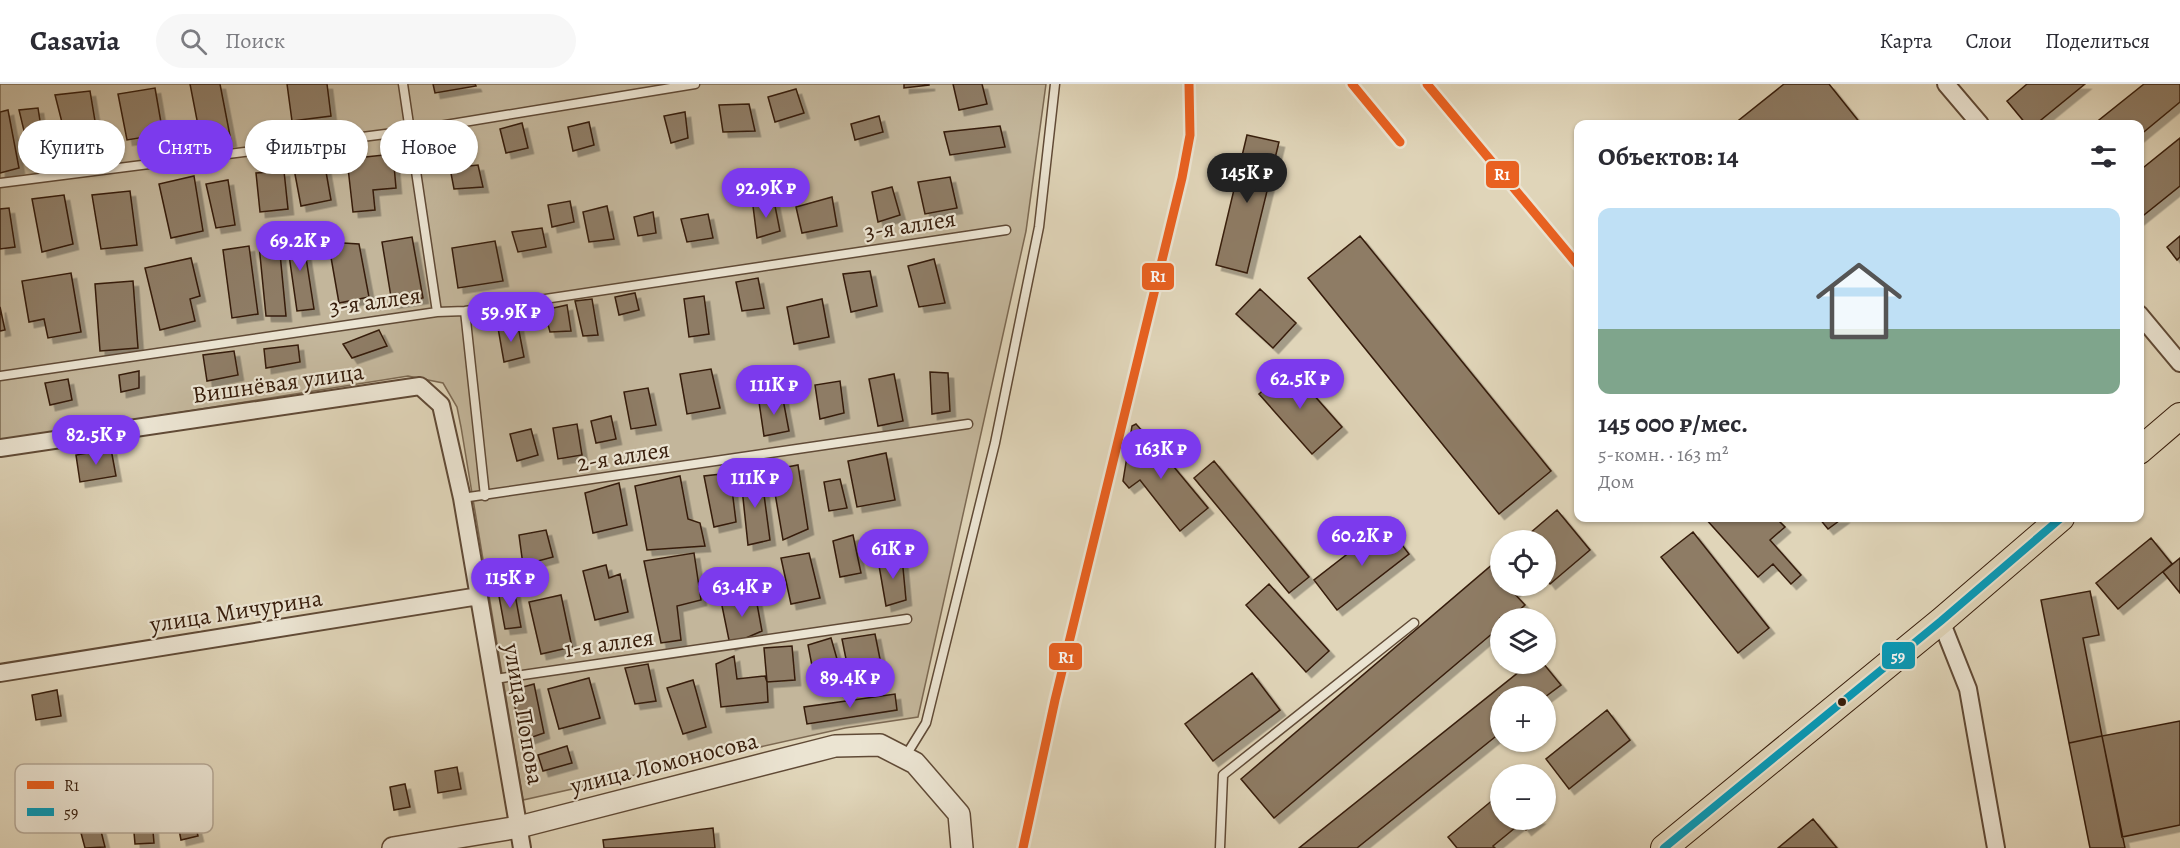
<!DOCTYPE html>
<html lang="ru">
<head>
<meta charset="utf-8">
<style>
  body { margin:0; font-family:Alegreya,serif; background:#f7f7f7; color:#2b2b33; height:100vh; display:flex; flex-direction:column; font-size:22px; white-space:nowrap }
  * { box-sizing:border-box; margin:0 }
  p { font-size:20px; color:#7c7c81 }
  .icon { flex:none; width:33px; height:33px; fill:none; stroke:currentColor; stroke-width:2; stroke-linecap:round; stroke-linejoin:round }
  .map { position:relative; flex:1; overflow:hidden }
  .panel { position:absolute; left:1574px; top:36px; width:570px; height:402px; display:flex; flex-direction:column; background:#fff; border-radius:12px; box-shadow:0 2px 4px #0004 }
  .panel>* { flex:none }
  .top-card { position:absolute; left:18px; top:36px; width:570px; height:54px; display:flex; gap:12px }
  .fabs { position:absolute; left:1490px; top:446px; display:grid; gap:12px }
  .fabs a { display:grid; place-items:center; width:66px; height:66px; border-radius:50%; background:#fff; box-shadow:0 2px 4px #0004; font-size:30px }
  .price { position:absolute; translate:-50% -51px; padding:0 14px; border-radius:21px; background:#7c3aed; color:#fff; font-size:20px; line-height:39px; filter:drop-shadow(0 2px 3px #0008) }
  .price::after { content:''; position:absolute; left:50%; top:36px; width:18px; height:14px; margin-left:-9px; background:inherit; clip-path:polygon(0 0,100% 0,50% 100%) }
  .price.selected { background:#222; color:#fff }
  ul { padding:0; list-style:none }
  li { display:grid; align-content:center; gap:12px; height:318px; padding:0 24px }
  li span { display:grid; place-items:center; height:186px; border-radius:12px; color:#555 }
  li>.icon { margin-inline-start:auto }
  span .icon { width:108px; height:108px; fill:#fffc; stroke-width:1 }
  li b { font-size:26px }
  h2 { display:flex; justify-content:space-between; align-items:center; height:72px; padding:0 24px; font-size:26px }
  .tag { padding:0 21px; border-radius:27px; background:#fff; box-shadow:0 2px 4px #0004; font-size:21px; line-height:54px }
  .tag.selected { background:#7c3aed; color:#fff }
  header { display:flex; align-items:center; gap:36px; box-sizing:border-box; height:84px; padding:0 30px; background:#fff; border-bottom:2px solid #e1e1e2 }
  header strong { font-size:28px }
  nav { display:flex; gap:33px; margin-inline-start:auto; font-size:21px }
  .search { width:420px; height:54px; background:#f7f7f7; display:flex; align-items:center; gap:15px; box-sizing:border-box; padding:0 21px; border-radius:33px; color:#7c7c81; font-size:22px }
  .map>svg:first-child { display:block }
  .green { fill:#c3b69b; stroke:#7c6952; stroke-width:1.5 }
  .building { fill:#8e7c65; stroke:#361c0a; stroke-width:1.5; filter:url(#shadow) }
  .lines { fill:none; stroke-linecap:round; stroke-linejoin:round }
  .service-casing { stroke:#604a36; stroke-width:11 }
  .minor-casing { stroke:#604a36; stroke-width:20 }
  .tertiary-casing { stroke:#604a36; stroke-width:24 }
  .primary-casing { stroke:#361c0a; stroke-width:28 }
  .service { stroke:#ebe4d2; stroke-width:8 }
  .minor { stroke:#ebe4d2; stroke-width:16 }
  .tertiary { stroke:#ebe4d2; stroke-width:21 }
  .primary { stroke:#e0d5b9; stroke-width:26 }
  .bus-1-casing { stroke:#ebe4d2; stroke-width:12 }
  .bus-1 { stroke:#059bba; stroke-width:8 }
  .rail-1-casing { stroke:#ebe4d2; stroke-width:14 }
  .rail-1 { stroke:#e96121; stroke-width:9 }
  .bus-dot { fill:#361c0a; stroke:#ebe4d2; stroke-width:2 }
  .labels { text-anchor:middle; stroke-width:4.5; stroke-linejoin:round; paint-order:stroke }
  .street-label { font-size:24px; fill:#361c0a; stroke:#ebe4d2 }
  .key { fill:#ebe4d2; stroke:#b5a896; stroke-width:1.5 }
  .key-label { font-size:16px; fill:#361c0a }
  .line-badge { stroke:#ebe4d2; stroke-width:2 }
  .badge-label { font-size:16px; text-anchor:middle; font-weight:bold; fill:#fff }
</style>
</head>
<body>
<header>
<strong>Casavia</strong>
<div class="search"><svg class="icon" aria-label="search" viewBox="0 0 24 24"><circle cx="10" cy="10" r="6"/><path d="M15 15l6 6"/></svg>Поиск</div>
<nav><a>Карта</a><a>Слои</a><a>Поделиться</a></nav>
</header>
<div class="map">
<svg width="2180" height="764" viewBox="0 0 2180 764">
  <defs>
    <filter id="shadow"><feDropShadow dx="5.5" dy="5.5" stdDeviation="0" flood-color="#0004"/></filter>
  </defs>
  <rect width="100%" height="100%" fill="#e0d5b9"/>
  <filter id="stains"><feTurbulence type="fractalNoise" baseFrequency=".00333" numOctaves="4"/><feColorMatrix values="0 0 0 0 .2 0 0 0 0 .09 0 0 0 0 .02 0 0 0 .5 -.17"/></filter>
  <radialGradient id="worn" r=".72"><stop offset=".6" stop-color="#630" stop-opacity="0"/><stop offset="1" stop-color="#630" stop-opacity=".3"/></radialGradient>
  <!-- green -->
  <path class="green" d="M 0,0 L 1046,0 L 1026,147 L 918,633 L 845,644 L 523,716 L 461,343 L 457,323 L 443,299 L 408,292 L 0,357 Z"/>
  <!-- building -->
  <path class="building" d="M 190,0 L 220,0 L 231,57 L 202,62 Z
    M 287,0 L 327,0 L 331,32 L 292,37 Z
    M 433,0 L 475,0 L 476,2 L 435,9 Z
    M 904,0 L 929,0 L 929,1 L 904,4 Z
    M 953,0 L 982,0 L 987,20 L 959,26 Z
    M 1784,0 L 1829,0 L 1861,40 L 1734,40 Z
    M 2027,0 L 2085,0 L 2036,40 L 2026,40 L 2007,17 Z
    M 2144,0 L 2180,0 L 2180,18 L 2139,52 L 2139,40 L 2094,40 Z
    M 155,4 L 163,50 L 127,56 L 118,10 Z
    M 796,5 L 804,29 L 775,38 L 768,13 Z
    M 90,7 L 98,55 L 68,62 L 55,11 Z
    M 749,20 L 755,47 L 723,48 L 719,21 Z
    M 38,24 L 46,75 L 31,76 L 19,26 Z
    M 8,26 L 19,84 L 0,89 L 0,28 Z
    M 685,28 L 688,54 L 671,59 L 664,32 Z
    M 879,32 L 883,48 L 855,56 L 851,40 Z
    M 589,38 L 594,61 L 573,67 L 568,43 Z
    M 522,39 L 528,64 L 506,69 L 500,45 Z
    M 1000,42 L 1005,63 L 950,71 L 944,48 Z
    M 1247,51 L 1279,58 L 1247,189 L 1216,181 Z
    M 2180,54 L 2180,102 L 2139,135 L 2139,87 Z
    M 393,70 L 396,104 L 373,106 L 375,126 L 353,128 L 347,75 Z
    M 478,81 L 483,103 L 454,105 L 450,84 Z
    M 325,82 L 331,116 L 301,122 L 294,85 Z
    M 284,87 L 288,125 L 260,128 L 256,89 Z
    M 194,92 L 203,147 L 171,154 L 159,100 Z
    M 950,93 L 957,124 L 925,130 L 918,98 Z
    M 228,96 L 235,141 L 216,144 L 206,100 Z
    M 892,103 L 900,131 L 878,138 L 872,108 Z
    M 130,107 L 137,161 L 101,165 L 92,111 Z
    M 64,111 L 73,160 L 42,168 L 32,115 Z
    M 832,113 L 837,142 L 802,149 L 796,123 Z
    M 570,117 L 574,138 L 552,143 L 548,121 Z
    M 774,117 L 780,147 L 757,154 L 753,122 Z
    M 607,122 L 614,155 L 589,158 L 583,128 Z
    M 9,124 L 15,163 L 0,165 L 0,125 Z
    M 653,128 L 656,149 L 638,152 L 634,133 Z
    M 708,130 L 713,154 L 687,158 L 681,135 Z
    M 542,144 L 546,163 L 518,168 L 512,148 Z
    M 302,148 L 314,225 L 297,227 L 286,150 Z
    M 1360,152 L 1551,387 L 1499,430 L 1308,194 Z
    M 2180,152 L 2180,173 L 2177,176 L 2167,163 Z
    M 412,153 L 423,214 L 392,219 L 382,158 Z
    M 495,157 L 503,197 L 458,204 L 452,164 Z
    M 279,159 L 286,232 L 266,232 L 259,161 Z
    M 343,159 L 359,160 L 369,213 L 339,219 L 329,162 Z
    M 249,162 L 258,230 L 232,234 L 223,166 Z
    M 191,174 L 200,212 L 190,215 L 195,237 L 160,246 L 145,184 Z
    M 934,175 L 945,219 L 919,223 L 908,182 Z
    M 870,187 L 877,222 L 851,228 L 843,190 Z
    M 71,189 L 81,248 L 48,254 L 44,235 L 29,238 L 22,197 Z
    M 758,194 L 764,224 L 742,227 L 736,198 Z
    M 133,197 L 138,264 L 100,267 L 95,200 Z
    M 1260,205 L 1296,239 L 1273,264 L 1236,230 Z
    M 635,209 L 639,226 L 619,231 L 615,213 Z
    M 704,212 L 709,250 L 689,253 L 684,215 Z
    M 592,215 L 598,251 L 583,252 L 575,217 Z
    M 822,215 L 829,253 L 794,260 L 787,223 Z
    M 567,221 L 571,247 L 550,248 L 544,226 Z
    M 0,223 L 5,246 L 0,247 Z
    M 518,242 L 524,273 L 504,278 L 498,244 Z
    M 379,246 L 387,262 L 352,274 L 343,260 Z
    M 298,261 L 300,278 L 266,284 L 264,265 Z
    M 234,267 L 238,291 L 207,297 L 203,271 Z
    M 1289,283 L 1342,343 L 1312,370 L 1259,310 Z
    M 711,285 L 720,324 L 687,330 L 680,290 Z
    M 139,287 L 139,304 L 121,308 L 119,291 Z
    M 930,288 L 948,289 L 950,327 L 932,330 Z
    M 894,290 L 903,337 L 878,342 L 869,295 Z
    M 68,295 L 72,316 L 50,321 L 45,299 Z
    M 840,297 L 844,329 L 820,335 L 815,301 Z
    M 648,304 L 656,341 L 631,345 L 624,308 Z
    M 782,310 L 789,347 L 764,352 L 759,318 Z
    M 611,332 L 616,355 L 596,359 L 591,337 Z
    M 577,340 L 582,371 L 558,375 L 553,344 Z
    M 1136,340 L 1164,371 L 1208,424 L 1180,447 L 1140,396 L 1129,404 L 1123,397 L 1132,342 Z
    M 531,345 L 538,371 L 517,377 L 510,350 Z
    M 111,365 L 116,392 L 80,398 L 76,371 Z
    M 886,369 L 895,416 L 857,423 L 848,377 Z
    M 1214,377 L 1309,493 L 1289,509 L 1194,394 Z
    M 798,381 L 808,445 L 783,456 L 771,386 Z
    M 761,388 L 770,456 L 748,461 L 741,395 Z
    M 730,389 L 736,438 L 714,443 L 704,392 Z
    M 680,392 L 688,435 L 700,439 L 705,462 L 647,466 L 635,402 Z
    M 840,395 L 847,424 L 829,427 L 824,398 Z
    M 619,399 L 627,441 L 593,449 L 585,409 Z
    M 1557,426 L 1590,466 L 1550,500 L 1545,493 L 1545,456 L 1522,456 Z
    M 1705,434 L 1776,434 L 1785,443 L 1770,456 L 1801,491 L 1791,500 L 1773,480 L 1758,493 Z
    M 1819,434 L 1843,434 L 1828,445 Z
    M 1386,440 L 1409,470 L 1337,526 L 1314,496 Z
    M 546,446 L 553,473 L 523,481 L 519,451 Z
    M 1693,448 L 1769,544 L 1738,569 L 1661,473 Z
    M 853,451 L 861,489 L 840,493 L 833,457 Z
    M 2151,454 L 2172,480 L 2118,525 L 2096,499 Z
    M 694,469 L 701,516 L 677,522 L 681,556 L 661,559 L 644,477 Z
    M 809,469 L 820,514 L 791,520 L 781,474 Z
    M 902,473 L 906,516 L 886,522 L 878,476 Z
    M 1500,474 L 1500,501 L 1521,501 L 1513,508 L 1525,521 L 1510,534 L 1500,534 L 1500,543 L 1274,734 L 1241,695 Z
    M 2180,474 L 2180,509 L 2163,488 Z
    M 606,481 L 609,494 L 620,490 L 628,528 L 595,536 L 583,487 Z
    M 1269,500 L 1329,567 L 1306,588 L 1246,521 Z
    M 514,505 L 521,543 L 505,545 L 498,507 Z
    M 2090,507 L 2099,551 L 2083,554 L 2102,652 L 2069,659 L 2041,516 Z
    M 755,509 L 762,547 L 730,561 L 721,517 Z
    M 561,511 L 572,563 L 541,570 L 529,518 Z
    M 875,550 L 880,575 L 847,580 L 842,555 Z
    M 831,554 L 839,582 L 813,587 L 808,561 Z
    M 792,562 L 795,596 L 767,598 L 764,564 Z
    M 734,572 L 737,595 L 765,592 L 767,598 L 768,618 L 721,623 L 716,580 Z
    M 1530,579 L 1543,579 L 1561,601 L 1545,613 L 1500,612 L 1500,649 L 1357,764 L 1299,764 Z
    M 648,580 L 656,617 L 635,620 L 625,584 Z
    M 1252,589 L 1280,626 L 1213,677 L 1185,640 Z
    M 589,594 L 600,634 L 559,645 L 548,605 Z
    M 693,596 L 706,643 L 683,650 L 667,604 Z
    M 534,600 L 544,649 L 521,657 L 512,606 Z
    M 57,606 L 61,632 L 36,636 L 32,611 Z
    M 895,610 L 897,626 L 807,640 L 804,623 Z
    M 1607,626 L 1630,656 L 1569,705 L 1546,675 Z
    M 2180,637 L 2180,741 L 2122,753 L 2102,652 Z
    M 2102,652 L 2125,764 L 2090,764 L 2069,659 Z
    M 567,662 L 572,679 L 543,687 L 538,671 Z
    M 457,683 L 461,705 L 438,709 L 435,687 Z
    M 405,700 L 410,723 L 394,726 L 390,703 Z
    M 1500,710 L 1500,735 L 1539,735 L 1526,746 L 1521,739 L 1493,762 L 1495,764 L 1457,764 L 1448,753 Z
    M 193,732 L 198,752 L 181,756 L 177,735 Z
    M 152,735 L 154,759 L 135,760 L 133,737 Z
    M 1813,735 L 1837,764 L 1778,764 Z
    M 100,743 L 105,763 L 85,764 L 81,749 Z
    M 713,744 L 715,764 L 604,764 L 603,756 Z"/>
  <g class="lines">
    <defs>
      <path id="service" d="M 403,0 L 437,228
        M 0,99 L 409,47 L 695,0
        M 465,227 L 485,412
        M 0,292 L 437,228 L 465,227 L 1006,146
        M 462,414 L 968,340
        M 495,595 L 907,535
        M 905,673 L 926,639 L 995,359 L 1039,143 L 1055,0
        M 1220,764 L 1223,691 L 1414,539"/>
      <path id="minor" d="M 1946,0 L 1980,40
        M 2139,230 L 2180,279
        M 0,364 L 420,302 L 441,321 L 462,414 L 522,764
        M 1941,537 L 1968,605 L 1996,764
        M 0,589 L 479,512"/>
      <path id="tertiary" d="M 393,764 L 519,743 L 835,662 L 880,661 L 915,679 L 959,730 L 962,764"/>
      <path id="primary" d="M 2139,367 L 2180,332
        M 1664,764 L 1941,537 L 2061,434"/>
    </defs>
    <!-- service casing -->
    <use href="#service" class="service-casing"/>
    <!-- minor casing -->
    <use href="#minor" class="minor-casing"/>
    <!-- tertiary casing -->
    <use href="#tertiary" class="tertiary-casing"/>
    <!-- primary casing -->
    <use href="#primary" class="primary-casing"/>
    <!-- service -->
    <use href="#service" class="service"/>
    <!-- minor -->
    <use href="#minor" class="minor"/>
    <!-- tertiary -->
    <use href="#tertiary" class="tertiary"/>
    <!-- primary -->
    <use href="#primary" class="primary"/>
    <defs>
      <path id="bus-1" d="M 1664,764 L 1941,537 L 2061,434"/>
    </defs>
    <!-- bus-1 casing -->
    <use href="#bus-1" class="bus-1-casing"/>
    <!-- bus-1 -->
    <use href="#bus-1" class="bus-1"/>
    <defs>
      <path id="rail-1" d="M 1352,0 L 1400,58
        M 1427,0 L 1578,181
        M 1023,764 L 1055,616 L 1182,94 L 1190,51 L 1189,0"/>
    </defs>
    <!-- rail-1 casing -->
    <use href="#rail-1" class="rail-1-casing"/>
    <!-- rail-1 -->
    <use href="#rail-1" class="rail-1"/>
  </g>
  <!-- markers -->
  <circle class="bus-dot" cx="1842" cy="618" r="5"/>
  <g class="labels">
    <!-- street labels -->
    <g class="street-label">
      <text transform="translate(910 141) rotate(-9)" y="8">3-я аллея</text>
      <text transform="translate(375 217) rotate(-8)" y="8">3-я аллея</text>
      <text transform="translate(278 299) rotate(-8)" y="8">Вишнёвая улица</text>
      <text transform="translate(623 372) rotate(-9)" y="8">2-я аллея</text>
      <text transform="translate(236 527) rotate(-9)" y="8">улица Мичурина</text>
      <text transform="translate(609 559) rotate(-8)" y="8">1-я аллея</text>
      <text transform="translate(524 630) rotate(80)" y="8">улица Попова</text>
      <text transform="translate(664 679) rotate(-14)" y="8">улица Ломоносова</text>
    </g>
  </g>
  <!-- legend -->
  <rect x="15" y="680" width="198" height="69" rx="9" class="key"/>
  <rect x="27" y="697" width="27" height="8" fill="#e96121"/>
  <rect x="27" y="724" width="27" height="8" fill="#059bba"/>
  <g class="key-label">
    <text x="64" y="707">R1</text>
    <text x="64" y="734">59</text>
  </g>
  <g class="line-badge">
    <rect x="1485" y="76" width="35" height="29" rx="6" fill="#e96121"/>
    <rect x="1141" y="178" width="34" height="29" rx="6" fill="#e96121"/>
    <rect x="1881" y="557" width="35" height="29" rx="6" fill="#059bba"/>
    <rect x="1048" y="558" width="35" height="29" rx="6" fill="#e96121"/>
  </g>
  <g class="badge-label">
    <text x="1502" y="96">R1</text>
    <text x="1158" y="198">R1</text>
    <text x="1898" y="578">59</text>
    <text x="1066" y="579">R1</text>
  </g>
  <rect width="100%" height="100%" filter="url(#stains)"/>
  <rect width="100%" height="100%" fill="url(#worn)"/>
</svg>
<div class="fabs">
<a><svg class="icon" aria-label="locate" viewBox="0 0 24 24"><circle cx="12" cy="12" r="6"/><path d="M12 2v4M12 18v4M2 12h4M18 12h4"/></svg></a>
<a><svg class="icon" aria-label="layers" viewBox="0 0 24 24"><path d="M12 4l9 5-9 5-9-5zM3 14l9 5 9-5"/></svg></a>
<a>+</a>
<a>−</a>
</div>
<b class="price selected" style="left:1247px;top:120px">145K ₽</b>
<b class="price" style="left:766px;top:135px">92.9K ₽</b>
<b class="price" style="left:300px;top:188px">69.2K ₽</b>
<b class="price" style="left:511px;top:259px">59.9K ₽</b>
<b class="price" style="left:1300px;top:326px">62.5K ₽</b>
<b class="price" style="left:774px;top:332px">111K ₽</b>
<b class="price" style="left:96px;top:382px">82.5K ₽</b>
<b class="price" style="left:1161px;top:396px">163K ₽</b>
<b class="price" style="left:755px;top:425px">111K ₽</b>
<b class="price" style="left:1362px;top:483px">60.2K ₽</b>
<b class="price" style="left:893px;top:496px">61K ₽</b>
<b class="price" style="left:510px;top:525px">115K ₽</b>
<b class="price" style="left:742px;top:534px">63.4K ₽</b>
<b class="price" style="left:850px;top:625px">89.4K ₽</b>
<div class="top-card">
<a class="tag">Купить</a>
<a class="tag selected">Снять</a>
<a class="tag">Фильтры</a>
<a class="tag">Новое</a>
</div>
<section class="panel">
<h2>Объектов: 14<svg class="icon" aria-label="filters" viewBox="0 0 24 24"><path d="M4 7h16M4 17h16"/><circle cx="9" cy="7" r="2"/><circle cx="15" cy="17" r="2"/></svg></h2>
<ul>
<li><span style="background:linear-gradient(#bfe0f5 65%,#7fa58c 0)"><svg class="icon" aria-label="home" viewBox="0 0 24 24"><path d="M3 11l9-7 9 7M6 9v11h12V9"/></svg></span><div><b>145 000 ₽/мес.</b><p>5-комн. · 163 m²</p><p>Дом</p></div></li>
</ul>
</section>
</div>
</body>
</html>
